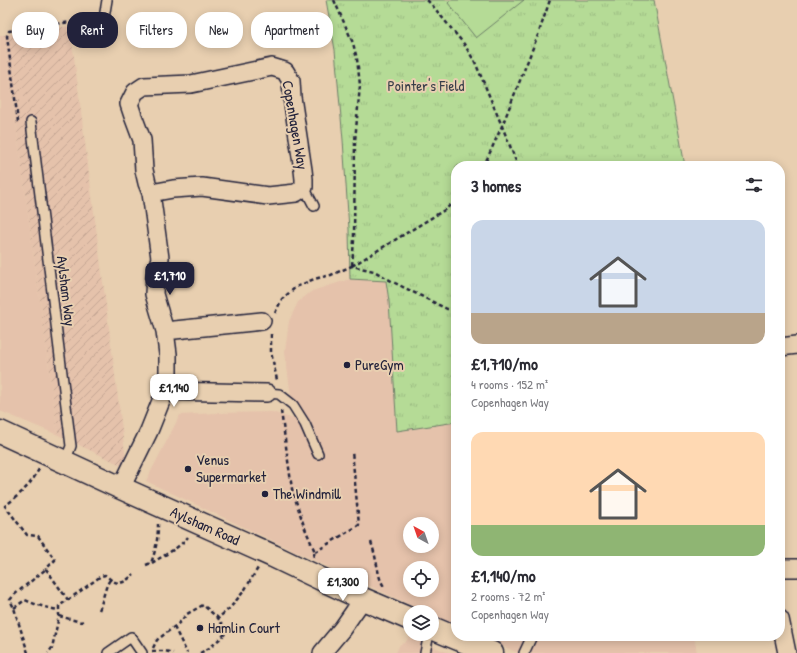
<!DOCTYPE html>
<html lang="en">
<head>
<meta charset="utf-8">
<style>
  body { margin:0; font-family:"Patrick Hand",sans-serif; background:#f2f2f3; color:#2b2b33; height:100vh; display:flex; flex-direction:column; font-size:15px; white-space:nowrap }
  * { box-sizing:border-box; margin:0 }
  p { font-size:13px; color:#7c7c81 }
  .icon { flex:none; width:22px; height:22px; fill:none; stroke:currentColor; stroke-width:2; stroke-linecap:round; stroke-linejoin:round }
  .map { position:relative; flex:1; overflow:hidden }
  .panel { position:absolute; left:451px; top:161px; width:334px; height:480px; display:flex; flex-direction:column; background:#fff; border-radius:16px; box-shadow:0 2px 10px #0003 }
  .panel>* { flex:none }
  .guide { position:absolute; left:12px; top:12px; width:379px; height:36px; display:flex; gap:8px }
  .needle { width:26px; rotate:320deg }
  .buttons { position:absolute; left:403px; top:517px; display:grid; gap:8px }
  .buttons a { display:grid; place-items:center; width:36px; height:36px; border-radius:50%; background:#fff; box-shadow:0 2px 10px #0003; font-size:20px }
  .price { position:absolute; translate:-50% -34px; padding:0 9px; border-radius:8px; background:#fff; color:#222; font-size:13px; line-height:26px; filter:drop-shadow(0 1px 2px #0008) }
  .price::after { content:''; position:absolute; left:50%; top:24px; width:12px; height:9px; margin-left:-6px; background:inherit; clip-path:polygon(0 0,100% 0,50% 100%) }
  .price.on { background:#22223b; color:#fff }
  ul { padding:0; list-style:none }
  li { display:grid; align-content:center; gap:8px; height:212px; padding:0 20px }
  li span { display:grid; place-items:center; height:124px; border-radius:12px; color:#555 }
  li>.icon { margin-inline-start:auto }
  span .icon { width:72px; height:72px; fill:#fffc; stroke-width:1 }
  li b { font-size:17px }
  h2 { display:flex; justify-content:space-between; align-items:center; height:48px; padding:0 20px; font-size:17px }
  .pill { padding:0 14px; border-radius:16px; background:#fff; box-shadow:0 2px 10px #0003; font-size:14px; line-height:36px }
  .pill.on { background:#22223b; color:#fff }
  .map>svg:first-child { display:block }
  .built { fill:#e5c2ab; fill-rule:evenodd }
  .industrial { fill:url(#industrial-furrows) }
  .park { fill:url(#park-tufts); stroke:#6c7e68 }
  .pitch { fill:#b5db96; stroke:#6c7e68 }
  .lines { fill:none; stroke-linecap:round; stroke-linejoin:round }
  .service-casing { stroke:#22223b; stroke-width:12 }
  .minor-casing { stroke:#22223b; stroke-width:20 }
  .primary-casing { stroke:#22223b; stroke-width:25 }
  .path { stroke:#22223b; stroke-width:2.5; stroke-dasharray:4 3; stroke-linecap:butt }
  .service { stroke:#e8cfb0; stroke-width:9 }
  .minor { stroke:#e8cfb0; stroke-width:17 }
  .primary { stroke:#e8cfb0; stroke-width:22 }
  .poi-dot { fill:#22223b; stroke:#e8cfb0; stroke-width:1.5 }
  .labels { text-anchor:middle; stroke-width:4; stroke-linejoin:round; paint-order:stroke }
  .park-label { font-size:15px; fill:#383e49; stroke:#e8cfb0 }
  .street-label { font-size:15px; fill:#22223b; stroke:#e8cfb0 }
  .poi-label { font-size:15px; fill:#22223b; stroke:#e8cfb0; text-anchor:start }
</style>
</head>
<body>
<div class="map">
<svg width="797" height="653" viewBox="0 0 797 653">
  <defs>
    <pattern id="industrial-furrows" width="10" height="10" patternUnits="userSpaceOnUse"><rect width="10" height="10" fill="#e5c2ab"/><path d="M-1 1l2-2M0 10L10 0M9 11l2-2" fill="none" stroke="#c4a694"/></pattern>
    <pattern id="park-tufts" width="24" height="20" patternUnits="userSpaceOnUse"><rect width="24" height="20" fill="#b5db96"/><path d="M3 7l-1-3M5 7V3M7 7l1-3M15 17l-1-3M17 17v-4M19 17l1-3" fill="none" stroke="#9bbc82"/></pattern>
  </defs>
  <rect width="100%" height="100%" fill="#e8cfb0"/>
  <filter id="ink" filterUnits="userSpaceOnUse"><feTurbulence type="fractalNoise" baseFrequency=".025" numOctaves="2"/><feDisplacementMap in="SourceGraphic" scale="8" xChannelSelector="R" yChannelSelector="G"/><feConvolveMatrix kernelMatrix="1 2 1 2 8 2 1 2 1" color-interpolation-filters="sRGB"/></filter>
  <g filter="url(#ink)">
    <!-- built -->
    <path class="built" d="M 0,35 L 4,35 L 58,435 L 0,411 Z
      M 350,279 L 386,280 L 389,301 L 397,430 L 456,422 L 456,625 L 432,614 L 432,612 L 426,612 L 343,574 L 146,481 L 180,415 L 216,413 L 272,412 L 294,419 L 285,352 L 289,321 L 298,302 L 312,291 ZM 410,524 L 432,524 L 432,546 L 410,546 ZM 410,568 L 432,568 L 432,590 L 410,590 Z
      M 480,636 L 694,636 L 697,653 L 518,653 Z
      M 409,637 L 449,653 L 396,653 L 400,644 L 405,643 Z"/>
    <!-- industrial -->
    <path class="industrial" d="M 70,26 L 127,468 L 58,435 L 4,35 Z"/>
    <!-- park -->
    <path class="park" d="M 326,0 L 654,0 L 685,166 L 456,166 L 456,422 L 397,431 L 389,301 L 386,281 L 350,279 L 349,229 L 343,140 L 335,50 Z"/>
    <!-- pitch -->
    <path class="pitch" d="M 451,0 L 524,0 L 476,38 L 448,3 Z"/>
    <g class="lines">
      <defs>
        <path id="service" d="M 104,18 L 107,0
          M 31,122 L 71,446 L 65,462
          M 304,187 L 314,206
          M 267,393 L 279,394 L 293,405 L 305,424 L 318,454
          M 108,653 L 131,637 L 142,653
          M 425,653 L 429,634
          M 524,653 L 532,636"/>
        <path id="minor" d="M 151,193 L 173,189 L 202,187 L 268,196 L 296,193 L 304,187 L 304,179 L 303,170 L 292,97 L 291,81 L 285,71 L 272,67 L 191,84 L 144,86 L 135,92 L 129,104 L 133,116 L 142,140 L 144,170 L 147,183 L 151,193 L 160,258 L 155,276 L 154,294 L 165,331 L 262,321
          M 165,331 L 168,354 L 168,373 L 165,391
          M 780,347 L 797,345
          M 121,488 L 149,431 L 165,391 L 267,393
          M 780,568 L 797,568
          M 780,619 L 787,653
          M 322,653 L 342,629 L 363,599"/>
        <path id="primary" d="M 0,432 L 121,488 L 273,556 L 363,599 L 410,619
          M 432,628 L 492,653"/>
      </defs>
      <!-- service casing -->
      <use href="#service" class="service-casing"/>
      <!-- minor casing -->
      <use href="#minor" class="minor-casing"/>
      <!-- primary casing -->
      <use href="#primary" class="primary-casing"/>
      <!-- path -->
      <path class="path" d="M 334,0 L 353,43 L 357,59 L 360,85 L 355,141 L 354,240 L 352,266
        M 427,0 L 432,5 L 464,44 L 475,62 L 502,126 L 518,166
        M 18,122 L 7,36 L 9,31 L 14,30 L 93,19
        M 482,166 L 487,159 L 502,126 L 538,35 L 550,0
        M 352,266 L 446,209 L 456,200
        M 275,313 L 282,299 L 296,287 L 314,279 L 331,275 L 352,266 L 374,271 L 395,283 L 447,309 L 456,310
        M 780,316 L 782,331
        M 271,334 L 271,352 L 277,380
        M 281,411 L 292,489 L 304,526 L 315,552 L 313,557
        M 39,469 C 30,486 20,494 5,506 L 27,535 L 38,536 L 55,560 L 46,569 L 68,600 L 59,606 L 59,616 L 52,648 L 48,653
        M 371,542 C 373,548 375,555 376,561 C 379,572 378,578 385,588
        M 315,552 L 359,525 L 352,451
        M 152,563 C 164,555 178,549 188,537
        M 146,565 L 151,563 C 156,550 158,538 158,524
        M 68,600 L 101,576 L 105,575 C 108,577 111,580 113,581 C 122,586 128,579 134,574
        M 14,608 L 25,600 C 36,605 47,608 59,610
        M 99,610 C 103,602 105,584 111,579
        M 59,616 L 81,622 L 85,620
        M 174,627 L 187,653
        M 153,648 L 157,640 L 179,623 L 187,614 L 203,605 L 218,618 L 230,608 L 244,591 L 258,568
        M 152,651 L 165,651 L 173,653
        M 28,653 L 14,608 L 10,600 L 14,595 L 46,569
        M 200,653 L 211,647 L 227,632 L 218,618"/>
      <!-- service -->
      <use href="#service" class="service"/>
      <!-- minor -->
      <use href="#minor" class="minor"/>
      <!-- primary -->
      <use href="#primary" class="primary"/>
    </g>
  </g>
  <!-- markers -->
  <g class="poi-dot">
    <circle cx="347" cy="365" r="4"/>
    <circle cx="188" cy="469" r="4"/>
    <circle cx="265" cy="494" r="4"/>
    <circle cx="200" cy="628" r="4"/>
  </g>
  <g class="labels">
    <!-- park labels -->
    <g class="park-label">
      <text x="426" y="91">Pointer's Field</text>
    </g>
    <!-- street labels -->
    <g class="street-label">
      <text transform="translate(295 125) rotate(80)" y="5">Copenhagen Way</text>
      <text transform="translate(66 291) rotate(83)" y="5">Aylsham Way</text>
      <text transform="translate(205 526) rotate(24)" y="5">Aylsham Road</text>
    </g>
    <!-- poi labels -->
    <g class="poi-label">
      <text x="355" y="370">PureGym</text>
      <text x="196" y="465">Venus<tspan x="196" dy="17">Supermarket</tspan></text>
      <text x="273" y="499">The Windmill</text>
      <text x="208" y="633">Hamlin Court</text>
    </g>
  </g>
</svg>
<div class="buttons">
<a><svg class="needle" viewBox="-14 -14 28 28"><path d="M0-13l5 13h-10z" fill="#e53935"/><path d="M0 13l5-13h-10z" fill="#7c7c81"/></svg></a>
<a><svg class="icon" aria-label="locate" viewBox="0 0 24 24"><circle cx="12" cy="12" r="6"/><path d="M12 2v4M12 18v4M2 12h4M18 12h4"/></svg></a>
<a><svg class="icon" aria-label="layers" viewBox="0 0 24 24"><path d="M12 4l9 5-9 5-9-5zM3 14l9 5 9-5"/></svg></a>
</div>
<b class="price on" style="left:170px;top:296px">£1,710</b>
<b class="price" style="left:174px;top:408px">£1,140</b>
<b class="price" style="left:343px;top:602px">£1,300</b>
<div class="guide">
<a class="pill">Buy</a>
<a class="pill on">Rent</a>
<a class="pill">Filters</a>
<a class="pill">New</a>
<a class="pill">Apartment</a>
</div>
<section class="panel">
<h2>3 homes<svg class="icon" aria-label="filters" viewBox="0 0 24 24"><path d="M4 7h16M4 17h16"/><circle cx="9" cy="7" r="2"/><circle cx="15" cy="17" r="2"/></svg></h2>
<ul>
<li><span style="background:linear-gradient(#c9d6e8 75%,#b9a48a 0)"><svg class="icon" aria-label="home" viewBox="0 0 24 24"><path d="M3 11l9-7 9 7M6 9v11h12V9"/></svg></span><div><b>£1,710/mo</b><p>4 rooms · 152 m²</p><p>Copenhagen Way</p></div></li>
<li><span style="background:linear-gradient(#ffd9b3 75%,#8fb573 0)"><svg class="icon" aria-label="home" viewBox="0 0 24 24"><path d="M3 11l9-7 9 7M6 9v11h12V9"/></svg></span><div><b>£1,140/mo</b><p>2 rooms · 72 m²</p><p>Copenhagen Way</p></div></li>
</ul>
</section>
</div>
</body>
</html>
